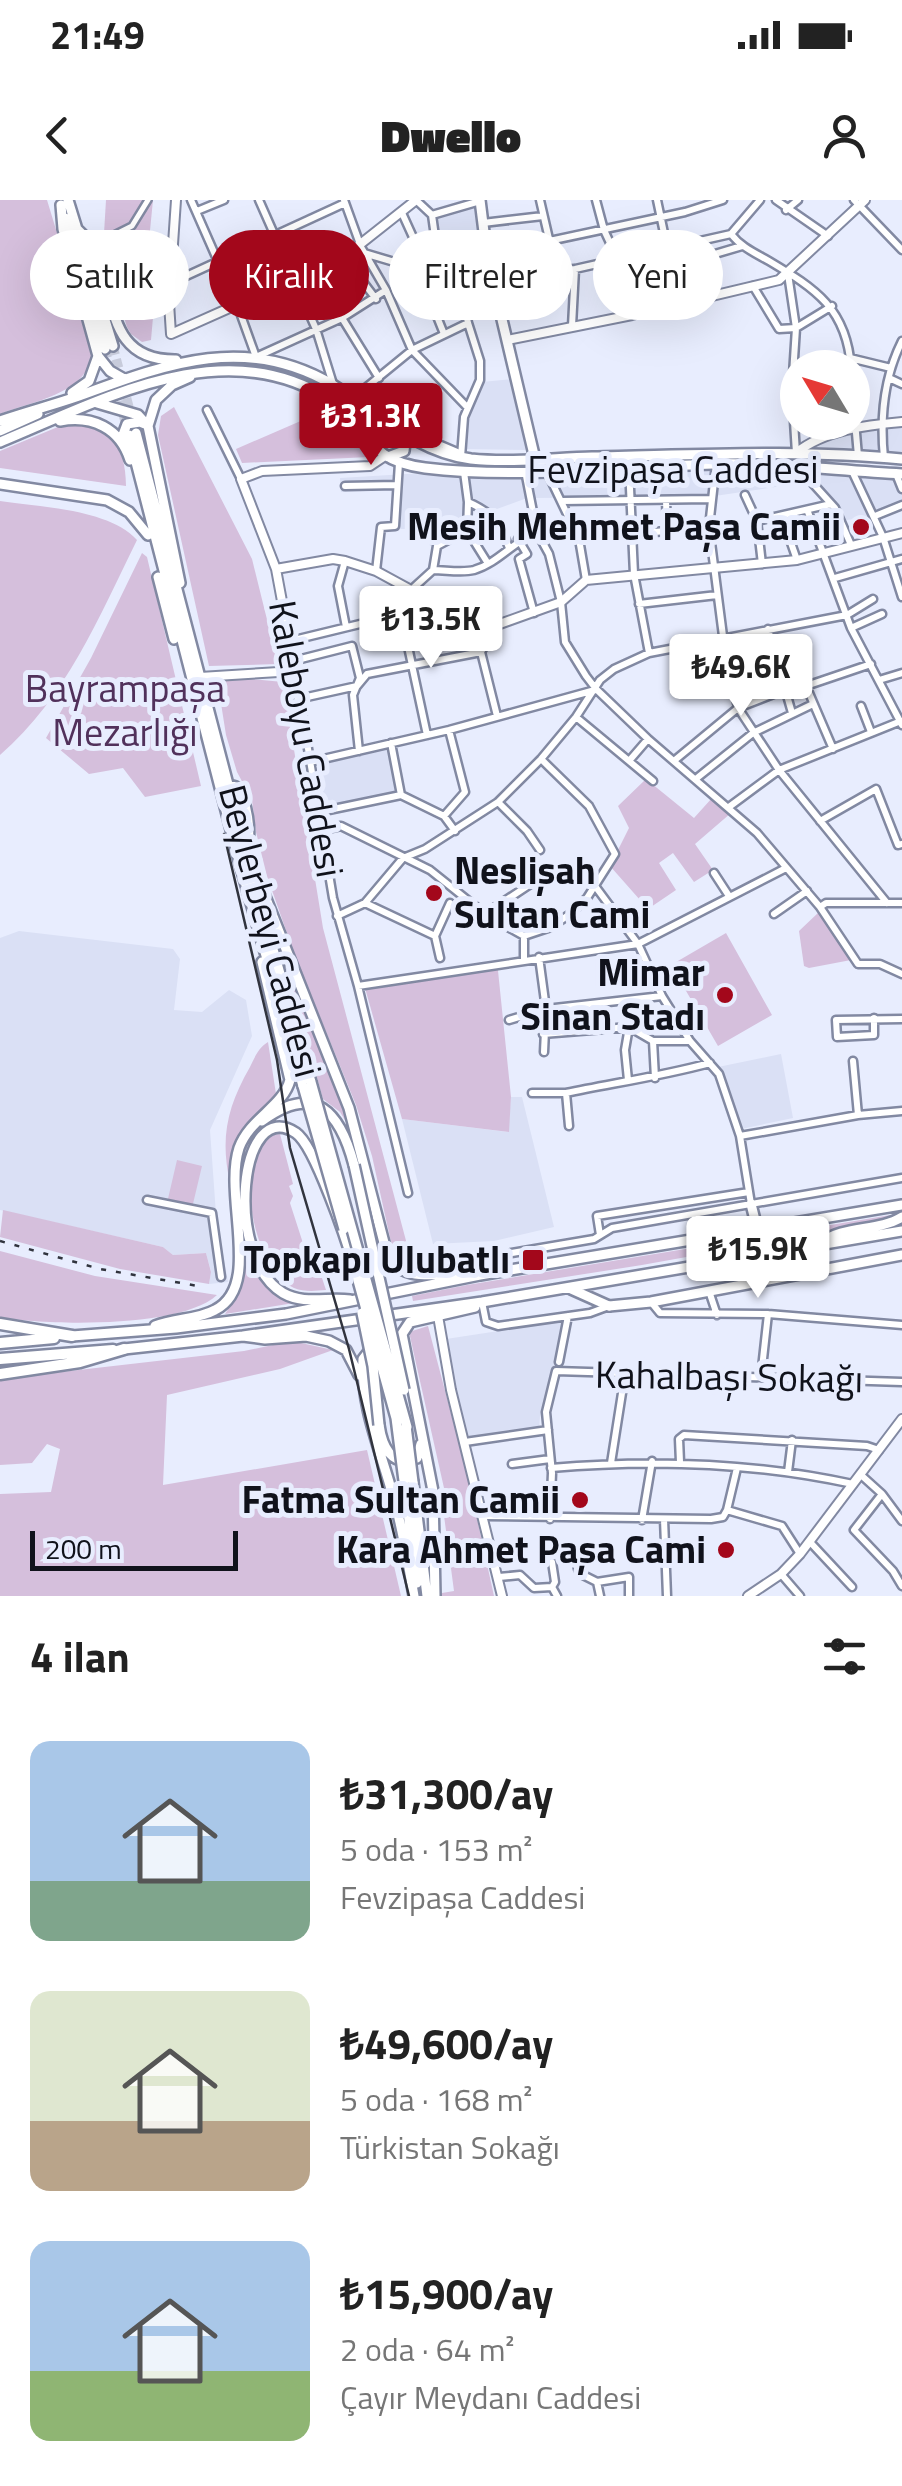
<!DOCTYPE html>
<html lang="tr">
<head>
<meta charset="utf-8">
<style>
  body { margin:0; font-family:"Titillium Web",sans-serif; background:#f2f2f2; color:#222; height:100vh; display:flex; flex-direction:column; font-size:38px; white-space:nowrap }
  * { box-sizing:border-box; margin:0 }
  p { font-size:32px; color:#767676 }
  .icon { flex:none; width:55px; height:55px; fill:none; stroke:currentColor; stroke-width:2; stroke-linecap:round; stroke-linejoin:round }
  .map { position:relative; height:1396px; overflow:hidden }
  .drawer { display:flex; flex-direction:column; background:#fff; flex:1 }
  .drawer>* { flex:none }
  .hud { position:absolute; left:30px; top:30px; width:842px; height:90px; display:flex; gap:20px }
  .needle { width:65px; rotate:308deg }
  .fabs { position:absolute; left:780px; top:150px; display:grid; gap:20px }
  .fabs a { display:grid; place-items:center; width:90px; height:90px; border-radius:50%; background:#fff; box-shadow:0 10px 40px #0002; font-size:50px }
  .scale { position:absolute; left:30px; bottom:25px; width:208px; box-sizing:border-box; padding-left:10px; border:5px solid #10121b; border-top:0; font-size:28px; line-height:35px; white-space:nowrap; color:#10121b; -webkit-text-stroke:8px #e8edfe; paint-order:stroke }
  .price { position:absolute; translate:-50% -85px; padding:0 22px; border-radius:10px; background:#fff; color:#222; font-size:32px; line-height:65px; filter:drop-shadow(0 2px 5px #0008) }
  .price::after { content:''; position:absolute; left:50%; top:60px; width:30px; height:22px; margin-left:-15px; background:inherit; clip-path:polygon(0 0,100% 0,50% 100%) }
  .price.active { background:#a3071b; color:#fff }
  ul { padding:0; list-style:none }
  li { display:flex; align-items:center; gap:30px; height:250px; padding:0 30px }
  li span { display:grid; place-items:center; flex:none; width:280px; height:200px; border-radius:20px; color:#555 }
  li>.icon { margin-inline-start:auto }
  span .icon { width:120px; height:120px; fill:#fffc; stroke-width:1 }
  li b { font-size:42px }
  h2 { display:flex; justify-content:space-between; align-items:center; height:120px; padding:0 30px; font-size:42px }
  .chip { padding:0 35px; border-radius:45px; background:#fff; box-shadow:0 10px 40px #0002; font-size:35px; line-height:90px }
  .chip.active { background:#a3071b; color:#fff }
  .status { display:flex; justify-content:space-between; align-items:center; height:70px; padding:0 50px; background:#fff; direction:ltr }
  .status svg { height:28px; fill:currentColor }
  header { display:flex; justify-content:space-between; align-items:center; height:130px; padding:0 30px; background:#fff; font-size:45px; font-weight:800 }
  .map>svg:first-child { display:block }
  .built { fill:#dae0f5 }
  .green { fill:#d5bfdc }
  .lines { fill:none; stroke-linecap:round; stroke-linejoin:round }
  .primary-tunnel { stroke:#c8ccdc; stroke-width:9; stroke-dasharray:9 4.5; stroke-linecap:butt }
  .pedestrian-casing { stroke:#8289a2; stroke-width:10 }
  .minor-casing { stroke:#8289a2; stroke-width:11 }
  .tertiary-casing { stroke:#8289a2; stroke-width:12 }
  .secondary-casing { stroke:#8289a2; stroke-width:14 }
  .primary-casing { stroke:#8289a2; stroke-width:14 }
  .trunk-casing { stroke:#8289a2; stroke-width:15 }
  .pedestrian { stroke:#fff; stroke-width:5 }
  .minor { stroke:#fff; stroke-width:6 }
  .tertiary { stroke:#fff; stroke-width:8 }
  .secondary { stroke:#fff; stroke-width:9 }
  .primary { stroke:#fff; stroke-width:9 }
  .trunk { stroke:#fff; stroke-width:10 }
  .tram { stroke:#31343e; stroke-width:2.5 }
  .rail { stroke:#31343e; stroke-width:2.5; stroke-dasharray:5 10; stroke-linecap:butt }
  .primary-bridge-casing { stroke:#8289a2; stroke-width:14; stroke-linecap:butt }
  .primary-bridge { stroke:#fff; stroke-width:9 }
  .poi-dot { fill:#a3071b; stroke:#e8edfe; stroke-width:4 }
  .labels { text-anchor:middle; stroke-width:10; stroke-linejoin:round; paint-order:stroke }
  .street-label { font-size:38px; fill:#10121b; stroke:#e8edfe }
  .poi-label { font-size:38px; font-weight:bold; fill:#10121b; stroke:#e8edfe; text-anchor:end }
  .park-label { font-size:38px; fill:#51315b; stroke:#e8edfe }
</style>
</head>
<body>
<div class="status"><b>21:49</b><svg viewBox="0 0 49 12"><path d="M0 12V9h3v3zM5 12V6h3v6zM10 12V3h3v9zM15 12V0h3v12zM26 1h20v11H26zM47 4h2v5h-2z"/></svg></div>
<header><svg class="icon" aria-label="back" viewBox="0 0 24 24"><path d="M15 5l-7 7 7 7"/></svg>Dwello<svg class="icon" aria-label="person" viewBox="0 0 24 24"><circle cx="12" cy="8" r="4"/><path d="M4 21q1-7 8-7t8 7"/></svg></header>
<div class="map">
<svg width="902" height="1396" viewBox="0 0 902 1396">
  <rect width="100%" height="100%" fill="#e8edfe"/>
  <!-- built -->
  <path class="built" d="M 476,6 L 485,54 L 440,63 L 433,17 Z
    M 513,179 L 529,250 L 463,249 L 467,211 L 482,182 Z
    M 902,226 L 902,254 L 811,248 L 811,245 L 863,230 Z
    M 721,271 L 794,271 L 902,281 L 902,303 L 870,317 L 839,321 L 829,302 L 803,283 L 708,297 L 527,298 L 486,313 L 471,307 L 470,328 L 430,346 L 426,329 L 397,329 L 399,294 L 393,290 L 341,292 L 340,278 L 406,274 L 531,276 Z
    M 390,542 L 397,593 L 324,612 L 314,556 Z
    M 19,731 L 173,749 L 180,759 L 174,810 L 202,812 L 229,790 L 246,800 L 252,836 L 210,930 L 216,1014 L 228,1082 L 209,1084 L 211,1071 L 206,1053 L 173,1055 L 163,1047 L 0,1010 L 0,738 Z
    M 781,854 L 793,918 L 741,929 L 718,867 Z
    M 511,897 L 522,897 L 554,1027 L 494,1041 L 433,1044 L 402,919 L 508,932 Z
    M 563,1121 L 562,1137 L 540,1216 L 539,1230 L 467,1238 L 446,1139 Z"/>
  <!-- green -->
  <path class="green" d="M 0,0 L 47,0 L 92,148 C 93,193 34,201 0,214 Z
    M 106,0 L 153,0 L 145,81 L 156,83 L 151,140 L 142,142 L 131,134 L 127,127 L 103,50 Z
    M 174,207 L 252,359 L 278,464 L 209,466 L 158,235 L 161,216 Z
    M 326,210 L 369,257 L 242,263 L 236,249 Z
    M 65,224 C 108,224 126,244 126,286 L 0,268 L 0,251 Z
    M 0,301 C 40,307 109,309 137,340 C 99,417 66,498 0,555 Z
    M 142,353 L 147,357 L 201,586 L 145,597 L 123,568 L 89,574 L 46,538 L 91,458 Z
    M 218,476 L 283,482 L 323,728 L 409,1052 L 419,1051 L 427,1058 L 424,1065 C 409,1063 400,1056 391,1042 L 372,956 L 356,905 L 295,756 L 267,676 L 256,632 L 252,600 L 237,572 L 226,535 L 220,497 L 212,483 Z
    M 646,579 L 694,618 L 712,598 L 731,613 L 695,644 L 713,670 L 694,682 L 673,653 L 659,663 L 676,690 L 648,709 L 610,666 L 629,628 L 618,606 Z
    M 819,712 L 851,760 L 809,768 L 804,766 L 799,731 Z
    M 726,733 L 772,815 L 718,846 L 671,765 Z
    M 279,742 L 351,930 L 340,912 L 323,899 Z
    M 497,761 L 511,897 L 509,932 L 402,919 L 363,781 Z
    M 268,842 L 276,894 C 249,919 232,946 230,983 C 220,938 227,907 250,867 C 255,857 258,848 268,842 Z
    M 280,934 L 293,984 L 289,986 L 293,996 L 290,1003 L 311,1068 L 322,1078 L 326,1090 C 315,1091 304,1092 294,1088 C 248,1067 230,938 280,934 Z
    M 177,960 L 202,966 L 192,1008 L 167,1003 Z
    M 3,1010 L 163,1047 L 173,1055 L 206,1053 L 211,1072 L 209,1084 L 120,1069 L 0,1037 Z
    M 891,1015 L 891,1020 L 642,1065 L 413,1101 L 412,1096 L 467,1085 Z
    M 0,1051 L 95,1076 L 217,1095 C 182,1128 47,1126 0,1117 Z
    M 245,1059 L 268,1089 L 294,1103 L 225,1114 L 239,1093 Z
    M 428,1126 L 469,1282 L 494,1396 L 440,1396 L 442,1393 L 454,1391 L 443,1308 L 444,1288 L 409,1132 Z
    M 292,1141 L 333,1150 L 280,1169 L 167,1195 L 163,1285 L 367,1250 L 401,1396 L 0,1396 L 0,1294 L 51,1292 L 60,1249 L 47,1244 L 32,1263 L 0,1265 L 0,1179 L 244,1151 Z"/>
  <g class="lines">
    <!-- primary-tunnel -->
    <path class="primary-tunnel" d="M 113,146 L 136,233
      M 105,149 L 127,229"/>
    <defs>
      <path id="pedestrian" d="M 92,46 L 132,26 L 148,0
        M 363,190 L 407,230 L 461,253"/>
      <path id="minor" d="M 191,0 L 238,107 L 256,157 L 342,118 L 386,90
        M 259,0 L 316,129 L 333,184
        M 344,0 L 361,47 L 386,90 L 412,150 L 467,207
        M 416,0 L 432,15 L 439,65
        M 540,0 L 549,39
        M 596,0 L 604,30 L 618,60 L 632,115
        M 657,0 L 679,104
        M 776,0 L 828,36
        M 854,0 L 902,50
        M 786,10 L 798,0
        M 197,11 L 224,0
        M 402,13 L 427,68
        M 432,15 L 480,1
        M 483,23 L 543,16
        M 731,34 C 741,47 755,53 769,61 C 816,89 847,109 851,168
        M 731,34 L 760,0
        M 364,53 L 418,69 L 685,12 L 723,0
        M 647,53 L 661,108
        M 344,57 L 376,99
        M 456,62 L 468,123 L 480,161 L 480,180 L 464,217 L 461,257
        M 671,67 L 742,46
        M 418,69 L 444,134
        M 491,73 L 575,69 L 731,34
        M 788,74 L 796,128 L 792,190 L 796,253
        M 171,83 L 345,3
        M 753,86 L 779,129 L 796,128 L 832,106
        M 342,118 L 379,178
        M 572,126 L 575,69
        M 850,158 L 891,168
        M 889,178 L 902,184
        M 852,187 L 858,256
        M 363,190 L 412,150 L 468,123
        M 207,210 L 241,279
        M 884,258 C 880,218 884,177 902,141
        M 716,264 L 709,327 L 723,436 L 738,508 L 779,570 L 887,703
        M 797,266 L 835,308 L 851,345
        M 629,267 L 634,374 L 649,453
        M 546,270 L 579,339 L 586,380
        M 525,271 L 537,332 L 549,354 L 561,402 L 565,442 L 586,476 L 596,489 L 648,539 L 757,633 L 820,707 L 858,764 L 880,764 L 902,774
        M 852,271 L 883,337 L 902,397
        M 896,274 L 902,289
        M 345,286 L 397,285
        M 745,295 L 757,321 L 762,364
        M 666,300 L 667,331
        M 562,301 L 710,299
        M 468,302 C 493,313 500,323 509,348
        M 808,312 L 851,428 L 902,525
        M 875,316 L 902,305
        M 782,317 L 797,360
        M 757,321 L 831,304
        M 467,330 L 487,362
        M 518,339 L 527,354 L 519,359 L 534,413
        M 579,339 L 709,327
        M 345,361 L 338,386 L 346,427
        M 433,370 C 446,370 462,373 474,370 C 498,363 514,341 537,332
        M 376,371 L 381,327 L 395,326 L 399,263
        M 835,378 L 902,359
        M 639,404 L 717,395
        M 401,414 L 427,535
        M 851,428 L 882,414
        M 768,429 L 792,513
        M 290,441 L 401,414 L 411,390 L 433,370 L 437,346 L 467,330 L 468,302 L 464,272
        M 481,452 L 497,516
        M 293,461 L 352,446 L 360,478 L 353,495 L 359,551
        M 295,471 L 333,698 L 358,786 L 408,993
        M 879,480 L 902,473
        M 806,486 L 833,549
        M 298,499 L 357,486 L 367,474 L 481,452 L 497,425
        M 861,506 L 871,532
        M 576,517 L 629,561 L 648,539
        M 391,543 L 401,595
        M 675,560 L 738,508 L 784,490 L 806,486 L 871,464
        M 629,561 L 653,581
        M 310,562 L 449,530 L 595,490
        M 697,578 L 753,533 L 813,504
        M 401,595 L 444,616 L 455,631
        M 498,602 L 527,631 L 540,650
        M 729,607 L 779,570 L 901,521
        M 319,612 L 401,595
        M 444,616 L 465,592 L 449,530
        M 820,621 L 876,589 L 898,645 L 902,644
        M 322,630 L 341,626 L 430,670 L 485,714 L 524,736 L 551,727 L 570,714 L 587,698 L 615,654 L 589,606 L 541,559
        M 714,673 L 729,696
        M 595,686 L 638,744 L 662,796 L 690,841 L 719,874 L 740,936 L 751,1004
        M 365,703 L 435,736
        M 820,707 L 826,703 L 902,703
        M 485,714 L 547,673
        M 774,714 L 807,691
        M 337,716 L 365,703 L 403,658 L 425,649 L 498,602 L 541,559 L 576,517 L 600,480 L 614,469 L 649,453 L 847,415 L 873,399
        M 524,736 L 524,759
        M 539,757 L 546,809 L 544,852
        M 440,758 L 435,736 L 450,703
        M 358,786 L 638,744 L 786,668
        M 874,818 L 874,835 L 837,837 L 836,820 L 902,819
        M 509,820 L 546,809 L 662,796
        M 543,834 L 629,827 L 653,841 L 689,841
        M 653,841 L 655,878
        M 853,861 L 858,915
        M 628,880 L 625,850 L 629,827
        M 532,893 L 566,893 L 569,926
        M 566,893 C 614,883 662,876 710,863
        M 740,936 L 858,915 L 902,911
        M 147,1000 L 212,1013 L 221,1077
        M 600,1035 L 597,1016 L 749,992
        M 488,1057 L 594,1039 L 612,1028 L 902,978
        M 709,1091 L 717,1115
        M 482,1102 L 486,1122 L 498,1126 L 590,1113 L 609,1106
        M 651,1102 L 660,1113 L 768,1114 L 902,1125
        M 559,1162 L 568,1116
        M 761,1177 L 768,1114
        M 465,1242 L 548,1230
        M 680,1262 L 679,1239 L 684,1235 L 867,1246 L 879,1250
        M 611,1263 L 625,1174
        M 512,1264 L 550,1259
        M 551,1268 C 653,1259 752,1262 853,1284
        M 788,1272 L 792,1240
        M 861,1275 L 882,1294 L 902,1321
        M 882,1294 L 854,1330 L 893,1371 L 902,1386
        M 727,1310 L 782,1326 L 800,1354
        M 727,1310 L 737,1268
        M 485,1316 L 711,1319 L 723,1317 L 727,1310
        M 550,1319 L 552,1273 L 546,1212 L 556,1171 L 902,1182
        M 664,1319 L 667,1396
        M 642,1320 L 652,1261
        M 810,1342 L 852,1387
        M 575,1356 L 579,1373 L 597,1382
        M 781,1374 L 800,1396
        M 499,1377 L 520,1375 L 534,1388 L 552,1387 L 557,1396
        M 552,1387 L 555,1382 L 552,1362
        M 600,1396 L 597,1382 L 629,1377 L 629,1396"/>
      <path id="tertiary" d="M 176,0 L 169,103 L 171,134 L 344,57 L 416,0
        M 507,140 L 632,115 L 779,80 L 865,0
        M 796,253 C 824,230 867,225 902,222
        M 276,369 L 333,359 L 345,361 L 376,371 L 411,390 L 497,425 L 561,402 L 586,380 L 797,360 L 902,333
        M 200,477 L 295,471 L 276,369 L 241,279 L 262,271 L 370,266 L 385,256
        M 438,1116 L 451,1190 L 502,1396
        M 748,1396 L 781,1374 L 800,1354 L 902,1219"/>
      <path id="secondary" d="M 480,0 L 487,56 L 535,259
        M 609,1106 L 651,1102 L 902,1055"/>
      <path id="primary" d="M 68,0 L 113,146
        M 61,5 L 63,29 L 98,156 L 110,171 L 124,179
        M 65,18 L 105,149
        M 78,30 C 124,70 92,161 176,160
        M 72,193 L 89,181 L 98,156
        M 97,203 L 138,215 L 148,226
        M 0,221 C 26,212 53,205 79,196 C 166,164 246,133 333,185 C 378,213 416,252 471,259 C 511,263 553,258 592,257 C 696,255 799,249 902,259
        M 60,221 C 92,215 120,228 130,260
        M 0,231 L 38,214
        M 136,233 L 252,676 L 311,882
        M 129,235 L 238,657 L 303,886
        M 121,240 L 127,224 L 140,222 L 145,224
        M 0,242 C 102,200 225,131 330,200 C 372,228 363,260 425,268 C 514,279 622,267 713,264 C 776,262 839,271 902,274
        M 388,257 L 404,251 L 405,242 L 401,235
        M 0,284 L 107,300 L 129,312 L 148,335
        M 158,377 L 174,439
        M 180,383 L 148,226 L 156,200 L 172,185 L 190,177
        M 229,585 L 236,587 C 248,602 251,631 247,650
        M 253,666 L 349,908 L 388,1058 C 409,1083 433,1072 461,1075
        M 262,921 C 315,882 340,912 354,965
        M 751,1004 L 757,1028
        M 821,1043 C 843,1025 878,1032 902,1017
        M 571,1089 L 609,1106
        M 350,1100 C 327,1097 304,1105 283,1093 C 223,1057 239,894 296,933 C 315,946 347,1041 354,1066
        M 155,1126 C 174,1118 197,1120 215,1110 C 263,1086 223,997 239,948 C 250,918 283,907 290,880 L 262,762
        M 72,1136 L 176,1128 L 286,1114 L 480,1075 L 902,1005
        M 243,1136 L 482,1102 L 902,1031
        M 374,1145 L 363,1159 C 361,1207 381,1251 393,1296 C 403,1328 408,1363 414,1396
        M 124,1149 L 243,1136 L 265,1139 L 306,1136 L 329,1141 L 346,1150 L 359,1175
        M 379,1225 C 382,1246 391,1268 417,1258 L 421,1244
        M 404,1281 L 417,1383
        M 413,1282 L 427,1396
        M 435,1396 L 433,1291 L 402,1134 L 410,1122 L 475,1107"/>
      <path id="trunk" d="M 0,1124 L 72,1136
        M 0,1143 L 54,1138
        M 0,1159 L 113,1150
        M 0,1174 L 80,1162 L 124,1149"/>
    </defs>
    <!-- pedestrian casing -->
    <use href="#pedestrian" class="pedestrian-casing"/>
    <!-- minor casing -->
    <use href="#minor" class="minor-casing"/>
    <!-- tertiary casing -->
    <use href="#tertiary" class="tertiary-casing"/>
    <!-- secondary casing -->
    <use href="#secondary" class="secondary-casing"/>
    <!-- primary casing -->
    <use href="#primary" class="primary-casing"/>
    <!-- trunk casing -->
    <use href="#trunk" class="trunk-casing"/>
    <!-- pedestrian -->
    <use href="#pedestrian" class="pedestrian"/>
    <!-- minor -->
    <use href="#minor" class="minor"/>
    <!-- tertiary -->
    <use href="#tertiary" class="tertiary"/>
    <!-- secondary -->
    <use href="#secondary" class="secondary"/>
    <!-- primary -->
    <use href="#primary" class="primary"/>
    <!-- trunk -->
    <use href="#trunk" class="trunk"/>
    <!-- tram -->
    <path class="tram" d="M 224,634 L 277,860 L 290,948 L 349,1149 L 409,1396"/>
    <!-- rail -->
    <path class="rail" d="M 0,1041 L 100,1069 L 204,1087"/>
    <defs>
      <path id="primary-bridge" d="M 311,882 L 407,1227
        M 303,886 L 344,1029
        M 354,965 L 404,1190
        M 354,1066 L 396,1218 L 404,1281
        M 362,1113 L 373,1166 L 379,1225
        M 406,1226 L 413,1282"/>
    </defs>
    <!-- primary-bridge casing -->
    <use href="#primary-bridge" class="primary-bridge-casing"/>
    <!-- primary-bridge -->
    <use href="#primary-bridge" class="primary-bridge"/>
  </g>
  <!-- markers -->
  <g class="poi-dot">
    <circle cx="861" cy="327" r="10"/>
    <circle cx="434" cy="693" r="10"/>
    <circle cx="725" cy="795" r="10"/>
    <rect x="521" y="1048" width="24" height="24" rx="5"/>
    <circle cx="580" cy="1300" r="10"/>
    <circle cx="726" cy="1350" r="10"/>
  </g>
  <g class="labels">
    <!-- street labels -->
    <g class="street-label">
      <text x="673" y="283">Fevzipaşa Caddesi</text>
      <text transform="translate(306 539) rotate(80)" y="13">Kaleboyu Caddesi</text>
      <text transform="translate(270 731) rotate(75)" y="13">Beylerbeyi Caddesi</text>
      <text transform="translate(729 1177) rotate(1)" y="13">Kahalbaşı Sokağı</text>
    </g>
    <!-- poi labels -->
    <g class="poi-label">
      <text x="841" y="340">Mesih Mehmet Paşa Camii</text>
      <text x="454" y="684" text-anchor="start">Neslişah<tspan x="454" dy="44">Sultan Cami</tspan></text>
      <text x="705" y="786">Mimar<tspan x="705" dy="44">Sinan Stadı</tspan></text>
      <text x="510" y="1073">Topkapı Ulubatlı</text>
      <text x="560" y="1313">Fatma Sultan Camii</text>
      <text x="706" y="1363">Kara Ahmet Paşa Cami</text>
    </g>
    <!-- park labels -->
    <g class="park-label">
      <text x="125" y="502">Bayrampaşa<tspan x="125" dy="44">Mezarlığı</tspan></text>
    </g>
  </g>
</svg>
<div class="fabs">
<a><svg class="needle" viewBox="-14 -14 28 28"><path d="M0-13l5 13h-10z" fill="#e53935"/><path d="M0 13l5-13h-10z" fill="#767676"/></svg></a>
</div>
<div class="scale">200 m</div>
<b class="price active" style="left:371px;top:268px">₺31.3K</b>
<b class="price" style="left:431px;top:471px">₺13.5K</b>
<b class="price" style="left:741px;top:519px">₺49.6K</b>
<b class="price" style="left:758px;top:1101px">₺15.9K</b>
<div class="hud">
<a class="chip">Satılık</a>
<a class="chip active">Kiralık</a>
<a class="chip">Filtreler</a>
<a class="chip">Yeni</a>
</div>
</div>
<section class="drawer">
<h2>4 ilan<svg class="icon" aria-label="filters" viewBox="0 0 24 24"><path d="M4 7h16M4 17h16"/><circle cx="9" cy="7" r="2"/><circle cx="15" cy="17" r="2"/></svg></h2>
<ul>
<li><span style="background:linear-gradient(#a9c7e8 70%,#7fa58c 0)"><svg class="icon" aria-label="home" viewBox="0 0 24 24"><path d="M3 11l9-7 9 7M6 9v11h12V9"/></svg></span><div><b>₺31,300/ay</b><p>5 oda · 153 m²</p><p>Fevzipaşa Caddesi</p></div></li>
<li><span style="background:linear-gradient(#dfe7d0 65%,#b9a48a 0)"><svg class="icon" aria-label="home" viewBox="0 0 24 24"><path d="M3 11l9-7 9 7M6 9v11h12V9"/></svg></span><div><b>₺49,600/ay</b><p>5 oda · 168 m²</p><p>Türkistan Sokağı</p></div></li>
<li><span style="background:linear-gradient(#a9c7e8 65%,#8fb573 0)"><svg class="icon" aria-label="home" viewBox="0 0 24 24"><path d="M3 11l9-7 9 7M6 9v11h12V9"/></svg></span><div><b>₺15,900/ay</b><p>2 oda · 64 m²</p><p>Çayır Meydanı Caddesi</p></div></li>
</ul>
</section>
</body>
</html>
